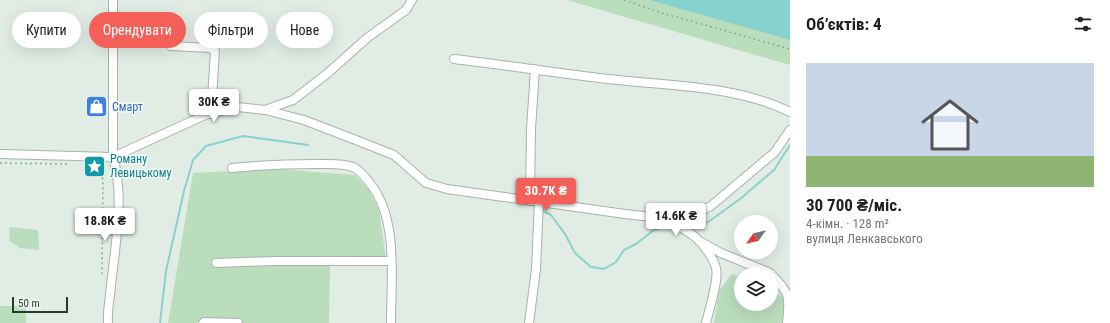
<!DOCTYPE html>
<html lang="uk">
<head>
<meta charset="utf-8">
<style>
  body { margin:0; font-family:"Roboto Condensed",sans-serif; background:#f6f6f6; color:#202124; height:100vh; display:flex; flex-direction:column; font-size:15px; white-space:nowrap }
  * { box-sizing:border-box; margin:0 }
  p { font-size:13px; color:#757577 }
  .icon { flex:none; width:22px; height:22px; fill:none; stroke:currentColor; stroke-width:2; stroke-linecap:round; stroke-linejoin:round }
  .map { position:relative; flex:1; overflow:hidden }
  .drawer { display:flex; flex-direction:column; background:#fff; width:320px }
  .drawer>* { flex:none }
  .banner { position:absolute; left:12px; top:12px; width:380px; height:36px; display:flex; gap:8px }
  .needle { width:26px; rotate:236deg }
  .fabs { position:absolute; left:734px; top:215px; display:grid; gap:8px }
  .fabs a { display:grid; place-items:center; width:44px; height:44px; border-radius:50%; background:#fff; box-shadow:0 4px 16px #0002; font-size:20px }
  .scale { position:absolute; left:12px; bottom:10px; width:56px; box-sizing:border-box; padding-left:4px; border:2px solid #213d30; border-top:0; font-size:11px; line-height:14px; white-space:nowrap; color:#213d30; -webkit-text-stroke:3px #f2f8f4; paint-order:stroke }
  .price { position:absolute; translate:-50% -34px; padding:0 9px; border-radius:4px; background:#fff; color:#222; font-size:13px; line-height:26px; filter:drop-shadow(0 1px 2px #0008) }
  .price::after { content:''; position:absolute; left:50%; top:24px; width:12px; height:9px; margin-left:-6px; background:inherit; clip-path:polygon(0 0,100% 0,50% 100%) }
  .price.current { background:#f45f58; color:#fff }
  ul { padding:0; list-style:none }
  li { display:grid; align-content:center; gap:8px; height:212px; padding:0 16px }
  li span { display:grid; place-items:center; height:124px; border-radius:0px; color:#555 }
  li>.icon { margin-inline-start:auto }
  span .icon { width:72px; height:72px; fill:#fffc; stroke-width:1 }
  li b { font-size:17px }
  h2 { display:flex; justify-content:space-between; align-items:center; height:48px; padding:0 16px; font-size:17px }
  .chip { padding:0 14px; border-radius:18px; background:#fff; box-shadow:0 4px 16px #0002; font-size:14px; line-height:36px }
  .chip.current { background:#f45f58; color:#fff }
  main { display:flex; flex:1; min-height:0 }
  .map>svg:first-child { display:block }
  .green { fill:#baddbc }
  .water { fill:#88d2ce }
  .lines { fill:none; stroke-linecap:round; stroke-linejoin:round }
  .stream { stroke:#88d2ce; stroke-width:2 }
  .minor-casing { stroke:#a4b4ab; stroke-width:10 }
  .path { stroke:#81b098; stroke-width:1.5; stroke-dasharray:2 3; stroke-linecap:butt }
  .minor { stroke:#fff; stroke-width:8 }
  .labels { text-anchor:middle; stroke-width:3; stroke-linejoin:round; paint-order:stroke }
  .shop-label { font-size:12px; fill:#366cbe; stroke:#f2f8f4; text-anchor:start }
  .culture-label { font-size:12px; fill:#0d838f; stroke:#f2f8f4; text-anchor:start }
</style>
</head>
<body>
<main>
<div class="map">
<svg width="790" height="323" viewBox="0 0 790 323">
  <rect width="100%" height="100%" fill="#e1ece5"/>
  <!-- green -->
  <path class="green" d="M 567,0 L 790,0 L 790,65 Z
    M 276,169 L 355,175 L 369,190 L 379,210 L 386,260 L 330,266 L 329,323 L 168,323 L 193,173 Z
    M 9,227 L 38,230 L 39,250 L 20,248 L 10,241 Z
    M 732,274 L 741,277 L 741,304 L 771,304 L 771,289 L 790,303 L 787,323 L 714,323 L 719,291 Z
    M 0,306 L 26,306 L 26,323 L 0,323 Z"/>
  <!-- water -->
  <path class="water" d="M 649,0 L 790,0 L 790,40 Z"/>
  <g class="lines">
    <!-- stream -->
    <path class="stream" d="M 541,210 L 551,215 L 565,234 L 575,253 L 591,267 L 604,269 L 616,262 L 624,250 L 636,244 L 654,230 L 671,225
      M 681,224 L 695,225 L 708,222 L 740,199 L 774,170 L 790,145
      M 160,323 L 166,271 L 184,191 L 193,160 L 206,146 L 243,136 L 308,145"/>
    <defs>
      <path id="minor" d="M 171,46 L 210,48 L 215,51 L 211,114
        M 454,59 C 505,65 557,73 608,79 C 667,86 736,85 790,112
        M 265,110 L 293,100 L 328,73 L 367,38 L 406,10 L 412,0
        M 0,154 L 113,157 L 205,115 L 238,107 L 265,110 L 304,120 L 361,142 L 394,155 L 426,183 L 447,189 L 625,214 L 670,219 L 698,212 L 711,206 L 775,152 L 790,130
        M 232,168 C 261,165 289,164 317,164 C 329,164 343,163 353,167 C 360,170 365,177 369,182 C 399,218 391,279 391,323
        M 530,201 L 531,129 L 535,69
        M 670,219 C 677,227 687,230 695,237 C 703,244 713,257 716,268 C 719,280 709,310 706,323
        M 703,243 L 721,253 L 768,272 L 771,274
        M 216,263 L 273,261 L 391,261
        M 771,274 C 790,294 790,295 787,323
        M 108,323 C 107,311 110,298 111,286 C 115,245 125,198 113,157 L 113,0
        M 203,323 L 204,322 L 238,323
        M 529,323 L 536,269 L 539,201"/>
    </defs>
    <!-- minor casing -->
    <use href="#minor" class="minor-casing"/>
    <!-- path -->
    <path class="path" d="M 624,0 L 662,13 L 790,49
      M 0,163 L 69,164
      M 87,165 L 89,165 L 103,179 L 102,277"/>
    <!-- minor -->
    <use href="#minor" class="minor"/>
  </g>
  <!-- icons -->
  <defs>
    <symbol id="shop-square" viewBox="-11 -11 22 22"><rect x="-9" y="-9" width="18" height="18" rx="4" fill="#3f7fe0" stroke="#f2f8f4"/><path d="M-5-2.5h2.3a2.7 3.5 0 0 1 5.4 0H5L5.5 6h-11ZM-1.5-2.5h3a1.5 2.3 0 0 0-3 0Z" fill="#fff"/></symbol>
    <symbol id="sight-square" viewBox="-11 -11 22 22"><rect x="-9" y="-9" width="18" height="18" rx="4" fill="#0f9aa8" stroke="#f2f8f4"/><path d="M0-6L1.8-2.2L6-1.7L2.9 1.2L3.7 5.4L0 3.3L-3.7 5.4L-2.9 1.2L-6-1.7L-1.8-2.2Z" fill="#fff"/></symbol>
  </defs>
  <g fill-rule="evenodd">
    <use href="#shop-square" x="84" y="94" width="25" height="25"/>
    <use href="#sight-square" x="82" y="154" width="25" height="25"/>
  </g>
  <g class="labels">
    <!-- shop labels -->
    <g class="shop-label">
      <text x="112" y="111">Смарт</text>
    </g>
    <!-- culture labels -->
    <g class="culture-label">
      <text x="110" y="163">Роману<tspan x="110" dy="14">Левицькому</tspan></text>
    </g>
  </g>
</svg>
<div class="fabs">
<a><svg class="needle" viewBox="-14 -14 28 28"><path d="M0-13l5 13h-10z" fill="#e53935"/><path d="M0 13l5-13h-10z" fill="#757577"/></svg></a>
<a><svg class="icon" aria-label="layers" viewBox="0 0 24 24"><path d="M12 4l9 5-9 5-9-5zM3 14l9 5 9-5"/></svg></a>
</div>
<div class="scale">50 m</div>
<b class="price" style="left:214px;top:123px">30K ₴</b>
<b class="price current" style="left:546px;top:212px">30.7K ₴</b>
<b class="price" style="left:676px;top:237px">14.6K ₴</b>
<b class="price" style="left:105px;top:242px">18.8K ₴</b>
<div class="banner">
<a class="chip">Купити</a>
<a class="chip current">Орендувати</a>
<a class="chip">Фільтри</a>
<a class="chip">Нове</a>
</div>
</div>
<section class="drawer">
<h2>Об’єктів: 4<svg class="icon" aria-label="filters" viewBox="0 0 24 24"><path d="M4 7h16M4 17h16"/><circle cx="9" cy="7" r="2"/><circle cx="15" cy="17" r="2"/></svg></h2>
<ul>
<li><span style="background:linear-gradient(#c9d6e8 75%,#8fb573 0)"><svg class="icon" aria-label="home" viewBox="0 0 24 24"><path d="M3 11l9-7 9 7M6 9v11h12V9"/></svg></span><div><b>30 700 ₴/міс.</b><p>4-кімн. · 128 m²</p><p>вулиця Ленкавського</p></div></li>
</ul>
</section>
</main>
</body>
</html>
